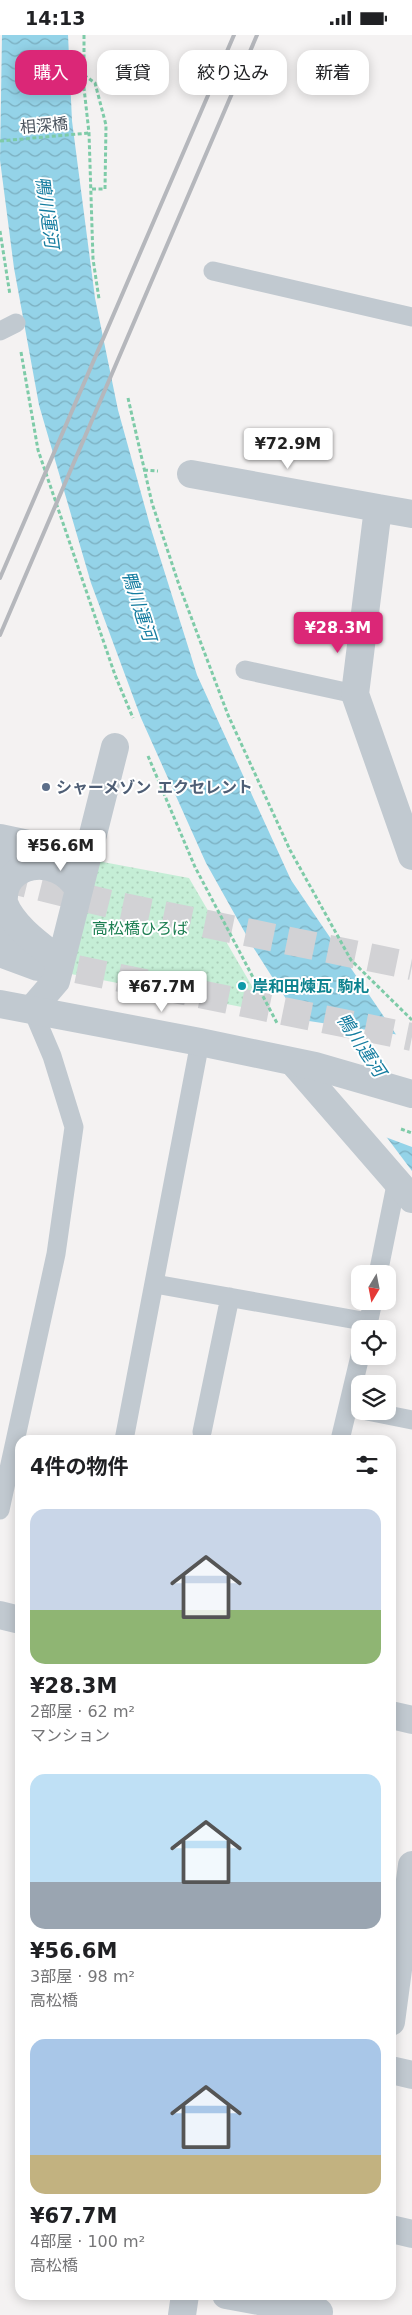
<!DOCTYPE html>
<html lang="ja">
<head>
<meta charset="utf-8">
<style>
  body { margin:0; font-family:"DejaVu Sans","Noto Sans JP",sans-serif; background:#f2f2f2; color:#202124; height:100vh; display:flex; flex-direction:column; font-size:19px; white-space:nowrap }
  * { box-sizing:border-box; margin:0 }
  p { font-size:16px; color:#757577 }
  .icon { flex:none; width:28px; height:28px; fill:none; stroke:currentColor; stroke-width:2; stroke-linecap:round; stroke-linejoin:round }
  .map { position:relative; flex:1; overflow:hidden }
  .side { position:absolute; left:15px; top:1400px; width:381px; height:865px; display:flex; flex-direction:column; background:#fff; border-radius:15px; box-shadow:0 2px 12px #0003 }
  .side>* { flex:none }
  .guide { position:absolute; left:15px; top:15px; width:382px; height:45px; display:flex; gap:10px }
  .needle { width:32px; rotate:190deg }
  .tools { position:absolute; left:351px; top:1230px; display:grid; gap:10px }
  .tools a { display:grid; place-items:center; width:45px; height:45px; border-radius:10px; background:#fff; box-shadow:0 2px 12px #0003; font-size:25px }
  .price { position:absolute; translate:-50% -42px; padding:0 11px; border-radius:5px; background:#fff; color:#222; font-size:16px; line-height:32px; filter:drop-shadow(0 1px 2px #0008) }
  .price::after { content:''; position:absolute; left:50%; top:30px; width:15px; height:11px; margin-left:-8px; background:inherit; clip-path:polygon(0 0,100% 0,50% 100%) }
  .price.current { background:#db2777; color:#fff }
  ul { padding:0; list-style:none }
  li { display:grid; align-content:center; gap:10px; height:265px; padding:0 15px }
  li span { display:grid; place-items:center; height:155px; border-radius:15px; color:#555 }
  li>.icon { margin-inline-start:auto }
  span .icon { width:90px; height:90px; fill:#fffc; stroke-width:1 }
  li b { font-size:21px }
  h2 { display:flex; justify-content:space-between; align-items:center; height:60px; padding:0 15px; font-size:21px }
  .chip { padding:0 18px; border-radius:15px; background:#fff; box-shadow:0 2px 12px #0003; font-size:18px; line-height:45px }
  .chip.current { background:#db2777; color:#fff }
  .status { display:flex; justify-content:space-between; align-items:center; height:35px; padding:0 25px; background:#fff; direction:ltr }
  .status svg { height:14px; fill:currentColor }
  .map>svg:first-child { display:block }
  .grass { fill:url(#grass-dots) }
  .water { fill:url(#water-waves) }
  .pier { fill:#f4f2f2 }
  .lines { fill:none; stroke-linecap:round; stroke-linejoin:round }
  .motorway-tunnel { stroke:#d2d2d5; stroke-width:28; stroke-dasharray:28 14; stroke-linecap:butt }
  .path { stroke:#7ecba8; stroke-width:3; stroke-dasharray:4 2.5; stroke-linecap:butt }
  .service { stroke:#c1c9d0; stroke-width:19 }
  .pedestrian { stroke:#c1c9d0; stroke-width:28 }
  .minor { stroke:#c1c9d0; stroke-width:28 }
  .tertiary { stroke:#c1c9d0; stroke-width:28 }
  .rail { stroke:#b5b7bc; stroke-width:4 }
  .service-dot { fill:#5c6f8a; stroke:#fff; stroke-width:2 }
  .culture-dot { fill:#0f9aa8; stroke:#fff; stroke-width:2 }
  .labels { text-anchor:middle; stroke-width:4; stroke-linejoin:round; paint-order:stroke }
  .street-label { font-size:16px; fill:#4b545f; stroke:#fff }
  .service-label { font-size:16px; font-weight:bold; fill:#4e5e75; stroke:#fff; text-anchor:start }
  .park-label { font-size:16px; fill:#1d7f52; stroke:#fff }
  .culture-label { font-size:16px; font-weight:bold; fill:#0d838f; stroke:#fff; text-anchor:start }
  .water-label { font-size:18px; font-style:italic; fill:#157da0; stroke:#fff }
</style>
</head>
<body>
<div class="status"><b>14:13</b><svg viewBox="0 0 49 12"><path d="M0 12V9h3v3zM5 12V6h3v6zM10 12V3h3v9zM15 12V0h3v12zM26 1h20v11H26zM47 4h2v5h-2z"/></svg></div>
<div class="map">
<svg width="412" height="2280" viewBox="0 0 412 2280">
  <defs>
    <pattern id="grass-dots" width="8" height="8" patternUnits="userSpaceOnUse" patternTransform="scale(1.25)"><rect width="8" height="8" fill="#c5eed6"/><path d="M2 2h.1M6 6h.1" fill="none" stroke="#abceba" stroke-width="1.8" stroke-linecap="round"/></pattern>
    <pattern id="water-waves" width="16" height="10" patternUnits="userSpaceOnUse" patternTransform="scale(1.25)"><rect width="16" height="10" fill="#94d3e8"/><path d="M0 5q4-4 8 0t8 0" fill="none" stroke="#7baebf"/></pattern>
  </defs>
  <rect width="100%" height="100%" fill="#f4f2f2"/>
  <!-- grass -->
  <path class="grass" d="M 92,825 L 189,843 L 267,977 L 71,939 Z"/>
  <!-- water -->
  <path class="water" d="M 2,0 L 68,0 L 72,86 L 95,263 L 118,375 L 151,494 L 197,640 L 291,845 L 412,1023 L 412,1136 L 304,992 L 253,912 L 206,828 L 141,683 L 91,548 L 39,370 L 14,233 L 0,125 Z"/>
  <!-- pier -->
  <path class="pier" d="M 296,984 L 400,1000 L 412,1018 L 412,1112 L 380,1100 Z"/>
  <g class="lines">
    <!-- motorway-tunnel -->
    <path class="motorway-tunnel" d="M 0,842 L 114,870 L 412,931
      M 36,926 L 412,1002"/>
    <!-- path -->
    <path class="path" d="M 84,0 L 84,53 L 89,98 L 93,224 L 99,264
      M 84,40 L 95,48 L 106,90 L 105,154 L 91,154
      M 0,106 L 89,98
      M 0,196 L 10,260
      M 21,317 L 38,415 L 115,640 L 133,683
      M 128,363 L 152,468 L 179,550 L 228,680 L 290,815 L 351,925 L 412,985
      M 144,435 L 158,436
      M 148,721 L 195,832 L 277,988
      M 401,1094 L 412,1098"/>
    <!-- service -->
    <path class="service" d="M 213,236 L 412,282
      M 0,296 L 16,288
      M 245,635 L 355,659
      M 378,1239 L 397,1145
      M 155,1249 L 368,1287
      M 367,1294 L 373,1266
      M 367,1376 L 412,1385
      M 202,1397 L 230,1262
      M 124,1405 L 200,1007
      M 340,1405 L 360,1321
      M 0,1475 L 56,1219 L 74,1092 L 52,1021 L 32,974"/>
    <!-- pedestrian -->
    <path class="pedestrian" d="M 0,803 L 75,819 L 74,828 L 24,819 L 13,821 L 0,830
      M 0,894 L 15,907 L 41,920 L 38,932 L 0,918"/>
    <!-- minor -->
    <path class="minor" d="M 191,439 L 378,473
      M 412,479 L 378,473 L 355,659 L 412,821
      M 60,926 C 41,911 13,892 4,868 C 0,827 57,816 79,855
      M 32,974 L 56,946 L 115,712
      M 293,1027 L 412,1164
      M 0,1580 L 20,1585
      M 391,1680 L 412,1685
      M 391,1987 L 412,1830
      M 391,2035 L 412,2040
      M 391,2194 L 412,2199
      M 226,2260 L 319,2277
      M 182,2280 L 185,2260"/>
    <!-- tertiary -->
    <path class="tertiary" d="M 0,969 L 200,1007 L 315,1031 L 412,1059"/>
    <!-- rail -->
    <path class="rail" d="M 0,543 L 234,0
      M 0,600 L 257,0"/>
  </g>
  <!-- markers -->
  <circle class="service-dot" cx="46" cy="752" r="5"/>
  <circle class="culture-dot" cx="242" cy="951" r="5"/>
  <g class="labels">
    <!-- street labels -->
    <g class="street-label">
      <text transform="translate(44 90) rotate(-5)" y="6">相深橋</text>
    </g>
    <!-- service labels -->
    <g class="service-label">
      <text x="56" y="758">シャーメゾン エクセレント</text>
    </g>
    <!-- park labels -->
    <g class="park-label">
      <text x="140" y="899">高松橋ひろば</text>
    </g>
    <!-- culture labels -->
    <g class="culture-label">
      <text x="252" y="957">岸和田煉瓦 駒札</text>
    </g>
    <!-- water labels -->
    <g class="water-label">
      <text transform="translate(47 177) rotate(82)" y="6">鴨川運河</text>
      <text transform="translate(139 571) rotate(72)" y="6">鴨川運河</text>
      <text transform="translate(361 1010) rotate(56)" y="6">鴨川運河</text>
    </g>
  </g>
</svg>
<div class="tools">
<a><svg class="needle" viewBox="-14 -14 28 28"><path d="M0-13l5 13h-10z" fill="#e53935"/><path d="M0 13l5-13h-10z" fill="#757577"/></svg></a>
<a><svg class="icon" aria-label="locate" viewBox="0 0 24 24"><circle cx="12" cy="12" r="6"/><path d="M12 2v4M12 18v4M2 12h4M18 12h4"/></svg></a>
<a><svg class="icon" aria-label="layers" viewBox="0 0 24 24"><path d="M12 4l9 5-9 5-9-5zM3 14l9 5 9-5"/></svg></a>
</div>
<b class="price" style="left:288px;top:435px">¥72.9M</b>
<b class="price current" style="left:338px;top:619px">¥28.3M</b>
<b class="price" style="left:61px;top:837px">¥56.6M</b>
<b class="price" style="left:162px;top:978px">¥67.7M</b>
<div class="guide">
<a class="chip current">購入</a>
<a class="chip">賃貸</a>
<a class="chip">絞り込み</a>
<a class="chip">新着</a>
</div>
<section class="side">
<h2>4件の物件<svg class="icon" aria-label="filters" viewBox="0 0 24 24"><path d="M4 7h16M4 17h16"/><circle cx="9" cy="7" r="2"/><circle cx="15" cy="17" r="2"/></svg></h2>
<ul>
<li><span style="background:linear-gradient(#c9d6e8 65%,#8fb573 0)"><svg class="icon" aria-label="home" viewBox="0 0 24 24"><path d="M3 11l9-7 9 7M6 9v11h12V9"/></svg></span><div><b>¥28.3M</b><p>2部屋 · 62 m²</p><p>マンション</p></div></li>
<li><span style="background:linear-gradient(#bfe0f5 70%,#9aa5b1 0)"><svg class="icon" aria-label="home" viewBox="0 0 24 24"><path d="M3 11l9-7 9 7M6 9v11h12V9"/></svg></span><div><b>¥56.6M</b><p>3部屋 · 98 m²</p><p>高松橋</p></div></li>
<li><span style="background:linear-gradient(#a9c7e8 75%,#c2b280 0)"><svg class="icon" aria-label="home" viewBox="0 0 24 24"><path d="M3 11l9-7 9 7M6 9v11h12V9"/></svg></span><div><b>¥67.7M</b><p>4部屋 · 100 m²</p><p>高松橋</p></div></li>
</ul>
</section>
</div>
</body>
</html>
